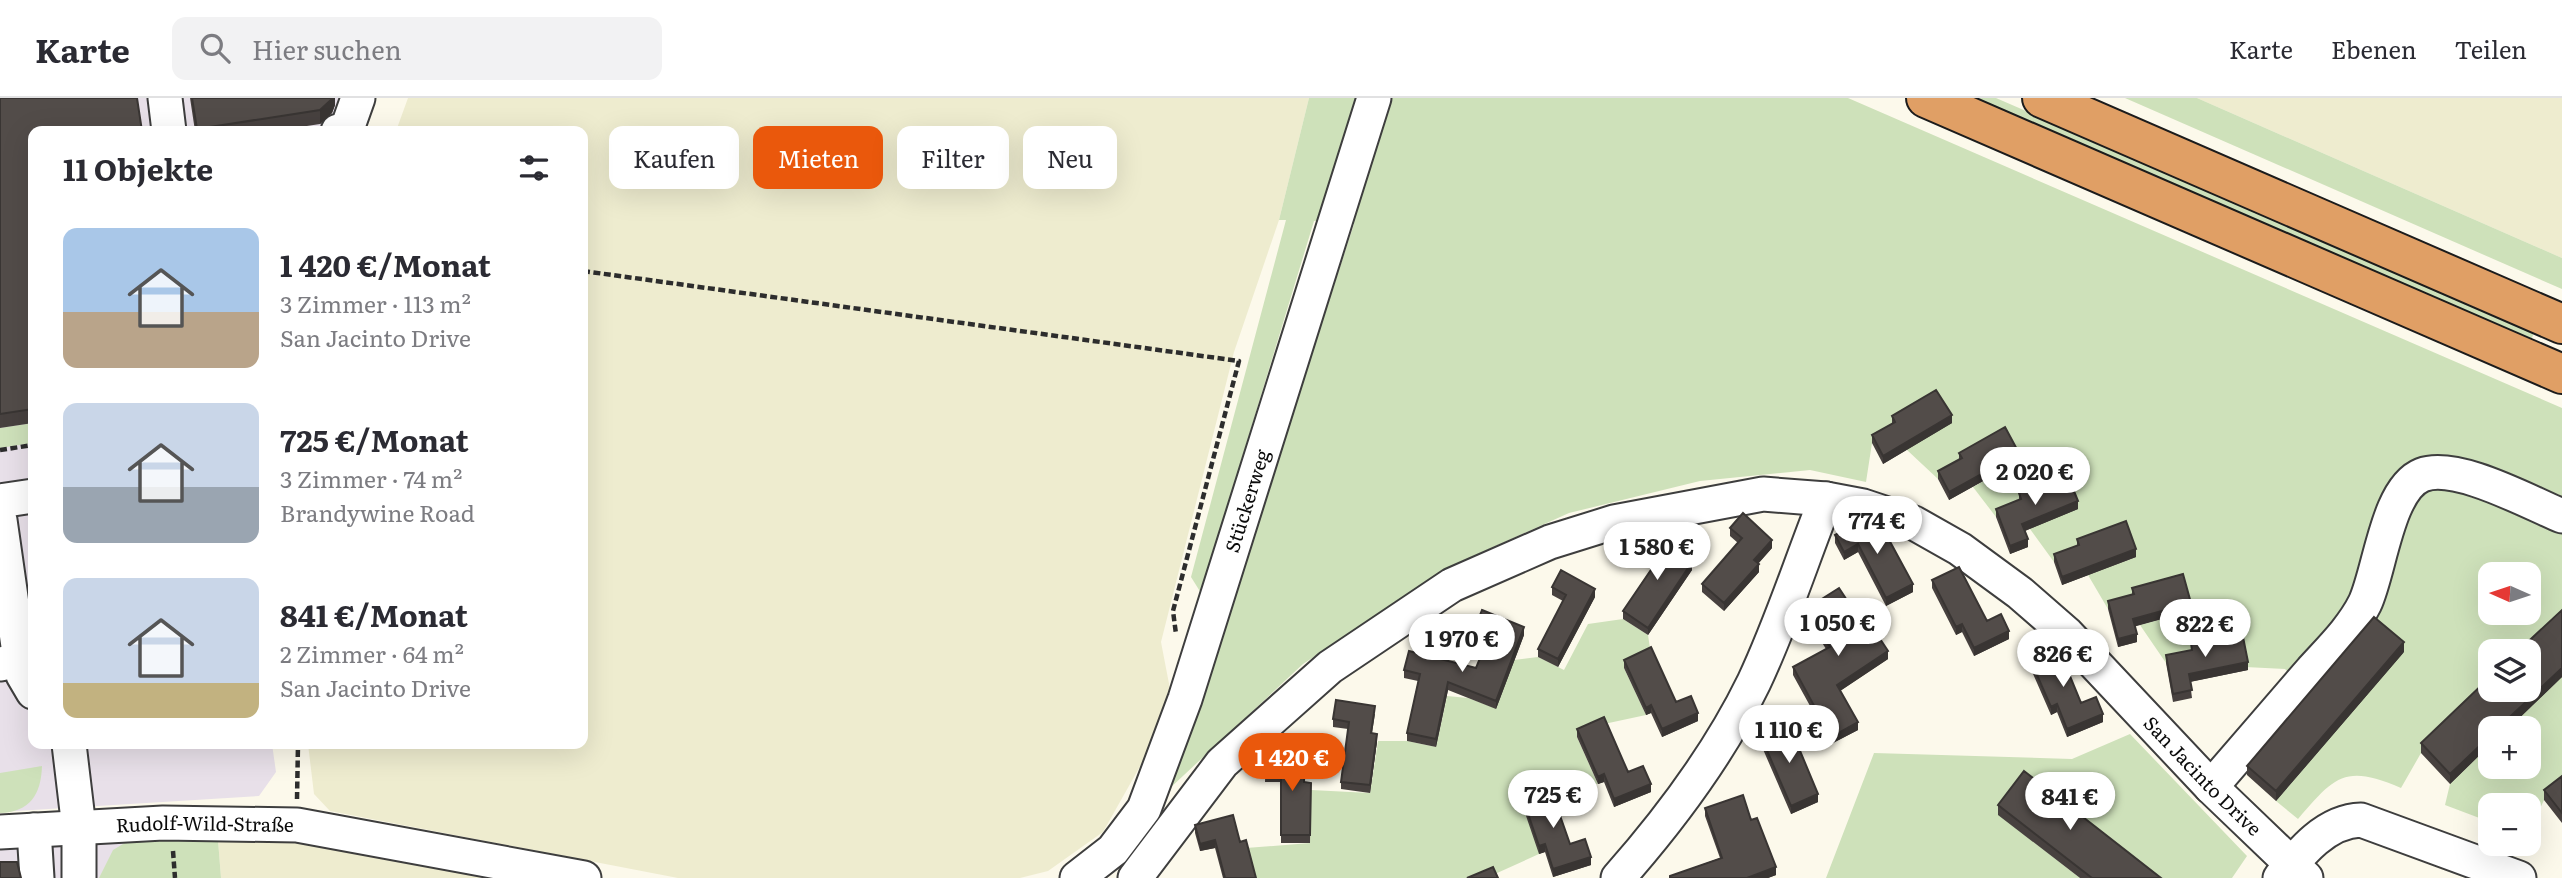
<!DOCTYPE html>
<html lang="de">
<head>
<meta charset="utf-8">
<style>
  body { margin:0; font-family:Literata,serif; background:#f2f2f3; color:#2b2b33; height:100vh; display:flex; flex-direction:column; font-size:26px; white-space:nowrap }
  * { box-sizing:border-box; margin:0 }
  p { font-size:23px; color:#7c7c81 }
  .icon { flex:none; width:38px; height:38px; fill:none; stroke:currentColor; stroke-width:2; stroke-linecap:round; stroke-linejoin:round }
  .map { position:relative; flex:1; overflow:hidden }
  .side { position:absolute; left:28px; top:28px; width:560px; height:623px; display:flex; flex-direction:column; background:#fff; border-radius:14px; box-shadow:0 7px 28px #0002 }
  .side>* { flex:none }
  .guide { position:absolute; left:609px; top:28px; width:665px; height:63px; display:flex; gap:14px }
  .needle { width:46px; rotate:273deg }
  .buttons { position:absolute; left:2478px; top:464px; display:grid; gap:14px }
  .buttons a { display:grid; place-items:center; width:63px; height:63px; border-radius:14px; background:#fff; box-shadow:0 7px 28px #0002; font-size:35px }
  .price { position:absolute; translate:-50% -60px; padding:0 16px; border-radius:24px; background:#fff; color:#222; font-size:23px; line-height:46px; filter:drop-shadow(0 2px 4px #0008) }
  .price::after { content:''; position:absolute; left:50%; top:42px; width:21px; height:16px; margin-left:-10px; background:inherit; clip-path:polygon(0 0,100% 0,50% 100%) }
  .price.selected { background:#ea580c; color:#fff }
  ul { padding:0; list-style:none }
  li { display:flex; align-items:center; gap:21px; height:175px; padding:0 35px }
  li span { display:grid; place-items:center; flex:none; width:196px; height:140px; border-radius:14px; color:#555 }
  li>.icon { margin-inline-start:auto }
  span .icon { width:84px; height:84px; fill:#fffc; stroke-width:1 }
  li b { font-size:30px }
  h2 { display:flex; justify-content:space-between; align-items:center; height:84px; padding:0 35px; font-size:30px }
  .pill { padding:0 24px; border-radius:14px; background:#fff; box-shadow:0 7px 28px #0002; font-size:24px; line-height:63px }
  .pill.selected { background:#ea580c; color:#fff }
  header { display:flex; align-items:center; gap:42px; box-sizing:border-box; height:98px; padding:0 35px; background:#fff; border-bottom:2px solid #e1e1e2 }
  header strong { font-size:33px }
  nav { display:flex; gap:38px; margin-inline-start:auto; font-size:24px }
  .search { width:490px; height:63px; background:#f2f2f3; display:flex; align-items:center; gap:18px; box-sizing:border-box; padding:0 24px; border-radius:14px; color:#7c7c81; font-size:26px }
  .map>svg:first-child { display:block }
  .industrial { fill:#e8e0e9 }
  .farmland { fill:#eeeccf }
  .green { fill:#cee1ba; fill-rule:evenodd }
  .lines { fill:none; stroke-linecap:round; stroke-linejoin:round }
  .minor-casing { stroke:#3e3e3e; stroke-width:37 }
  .highway-casing { stroke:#1c1c1c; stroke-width:42 }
  .path { stroke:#2d2d2d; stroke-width:4.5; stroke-dasharray:7 3.5; stroke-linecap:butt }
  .minor { stroke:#fff; stroke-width:33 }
  .highway { stroke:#e09f65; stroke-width:38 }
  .wall { fill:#47413f }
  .shaded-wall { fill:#393533 }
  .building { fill:#524c49; stroke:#393533; stroke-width:2 }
  .labels { text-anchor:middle; stroke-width:7; stroke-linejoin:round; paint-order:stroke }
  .street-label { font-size:19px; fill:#0b0b0b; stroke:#fff }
</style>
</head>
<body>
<header>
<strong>Karte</strong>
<div class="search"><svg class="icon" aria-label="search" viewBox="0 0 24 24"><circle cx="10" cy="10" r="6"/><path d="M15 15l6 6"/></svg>Hier suchen</div>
<nav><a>Karte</a><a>Ebenen</a><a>Teilen</a></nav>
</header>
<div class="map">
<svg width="2562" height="780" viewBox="0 0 2562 780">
  <rect width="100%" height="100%" fill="#fcf9eb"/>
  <!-- industrial -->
  <path class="industrial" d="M 0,0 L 376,0 L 365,33 L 33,33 L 33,646 L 272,646 L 276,674 L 259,698 L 0,714 Z
    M 164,738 L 167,780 L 0,780 L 0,747 Z"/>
  <!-- farmland -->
  <path class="farmland" d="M 408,0 L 1309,0 L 1279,122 L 1234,254 L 1161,544 L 1170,591 L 1143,663 L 1103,734 L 1048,773 L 1020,780 L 678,780 L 330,713 L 314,696 L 308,646 L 583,646 L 583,33 L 396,33 Z
    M 2197,0 L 2562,0 L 2562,160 Z
    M 218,742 L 281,743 L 354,753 L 484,780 L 221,780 Z"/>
  <!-- green -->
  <path class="green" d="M 1309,0 L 1362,0 L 1324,123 L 1314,123 L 1201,495 L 1191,479 L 1286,122 L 1279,122 Z
    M 1387,0 L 1848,0 L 2562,310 L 2562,521 L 2528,553 L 2490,553 L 2490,589 L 2421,655 L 2401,690 C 2345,666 2335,678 2298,721 L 2276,703 L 2403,553 L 2310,597 L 2285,571 L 2166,565 L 2140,527 L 2191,513 L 2134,504 L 2108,511 L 2088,477 L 2136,459 L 2079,455 L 2054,464 L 2030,431 L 2021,409 L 1996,419 L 1973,389 L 2019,363 L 1938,381 L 1907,352 L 1872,345 L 1866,384 L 1810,372 L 1700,383 L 1569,415 L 1449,469 L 1303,566 L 1169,691 L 1354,126 L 1347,125 ZM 2490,476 L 2529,476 L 2529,514 L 2490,514 Z
    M 1973,0 L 1996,0 L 2534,234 L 2531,243 Z
    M 2125,0 L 2197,0 L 2562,160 L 2562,191 Z
    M 33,325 L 33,345 L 0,350 L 0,330 Z
    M 1623,521 L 1648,537 L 1651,557 L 1624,570 L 1646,617 L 1604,626 L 1577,639 L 1598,686 L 1550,696 L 1539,756 L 1486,780 L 1254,780 L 1246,750 L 1310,745 L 1311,692 L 1370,695 L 1378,643 L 1407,643 L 1436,649 L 1447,598 L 1468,600 L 1495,610 L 1514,562 L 1538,559 L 1564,572 L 1588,526 Z
    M 2562,579 L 2562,688 L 2544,702 L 2529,734 L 2529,707 L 2490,707 L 2490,724 L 2445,707 L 2450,686 L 2490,647 L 2490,668 L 2529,668 L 2529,630 L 2509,630 Z
    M 2130,636 L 2247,758 L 2232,780 L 2149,780 L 1999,717 L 2080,780 L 1826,780 L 1874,655 L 2072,661 Z
    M 42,668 C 41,697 30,714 0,715 L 0,675 Z
    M 138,737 L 218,742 L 221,780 L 99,780 L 113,752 Z"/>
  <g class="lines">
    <defs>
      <g id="minor">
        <path d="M 165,0 L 169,33"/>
        <path d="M 338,33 L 347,31 L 358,0"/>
        <path d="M 0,403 L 33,398"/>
        <path d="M 0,422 L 20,562"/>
        <path d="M 0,566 L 20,562 L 23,577 L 33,594"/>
        <path d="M 69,646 L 79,730 L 79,780"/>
        <path d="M 2211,689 C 2245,650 2278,611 2312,572 C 2331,551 2352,531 2365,505 C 2380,473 2387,391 2422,377 C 2456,364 2528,404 2562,418"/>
        <path d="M 34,732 L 37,780"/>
        <path id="s1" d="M 0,734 L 163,725 L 297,727 L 584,780"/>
        <path id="s2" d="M 1077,780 L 1113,752 L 1144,711 L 1185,601 L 1374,0"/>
        <path id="s3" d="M 1135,780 L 1222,665 L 1330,569 L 1452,487 L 1550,444 L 1614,424 L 1763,396 L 1826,401 L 1863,408 L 1914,425 L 1960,451 L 2020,495 L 2067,536 L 2211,689 L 2306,780"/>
        <path d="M 1618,780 C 1671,720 1719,656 1754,584 C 1782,525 1802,461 1826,401"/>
        <path d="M 2280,780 C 2301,754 2326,723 2361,722 L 2519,780"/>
      </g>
      <path id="highway" d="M 1926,0 L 2562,276
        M 2042,0 L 2562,226"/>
    </defs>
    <!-- minor casing -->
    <use href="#minor" class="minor-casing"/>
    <!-- highway casing -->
    <use href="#highway" class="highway-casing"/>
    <!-- path -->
    <path class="path" d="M 583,173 L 1239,263 L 1173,513 L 1176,536
      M 0,352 L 33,347
      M 297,701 L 298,646
      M 173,753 L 175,780"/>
    <!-- minor -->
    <use href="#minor" class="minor"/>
    <!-- highway -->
    <use href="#highway" class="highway"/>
  </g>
  <!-- wall -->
  <path class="wall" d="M 0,0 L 33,33 L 33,325 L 0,330 Z
    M 190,0 L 335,0 L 335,7 L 332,15 L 320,26 L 274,33 L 195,33 Z
    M 1892,318 L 1952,325 L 1883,366 L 1872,345 L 1872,337 L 1892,326 Z
    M 1959,355 L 2019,363 L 1949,402 L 1938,381 L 1938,373 L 1959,362 Z
    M 2019,395 L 2078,411 L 2025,433 L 2028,449 L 2010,456 L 1996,419 L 1996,411 L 2019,402 Z
    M 1730,430 L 1772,450 L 1758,466 L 1759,474 L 1724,513 L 1702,494 L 1702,486 L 1738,445 L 1730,438 Z
    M 1835,437 L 1883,443 L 1913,494 L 1886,508 L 1858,454 L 1844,462 L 1835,445 Z
    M 2077,441 L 2136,459 L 2062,487 L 2054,464 L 2054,456 L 2077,448 Z
    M 1644,453 L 1692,472 L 1648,537 L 1623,521 L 1623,513 L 1653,468 L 1644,461 Z
    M 1932,482 L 1987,523 L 2009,541 L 1974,558 L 1962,534 L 1956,537 L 1932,490 Z
    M 1552,489 L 1595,499 L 1558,569 L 1538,559 L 1538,551 L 1563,503 L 1552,497 Z
    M 2132,490 L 2191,513 L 2135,528 L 2137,544 L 2118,549 L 2108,511 L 2108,503 L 2132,497 Z
    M 1806,511 L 1854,513 L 1888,561 L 1840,593 L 1858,632 L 1831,646 L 1793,577 L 1793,569 L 1826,551 L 1806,519 Z
    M 2562,512 L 2562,579 L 2509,630 L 2490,630 L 2490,647 L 2450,686 L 2421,655 L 2421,645 Z
    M 1475,530 L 1524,537 L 1496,611 L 1448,592 L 1436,649 L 1407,643 L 1407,635 L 1418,583 L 1404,580 L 1404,572 L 1476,570 L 1487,542 L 1475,538 Z
    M 2191,545 L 2248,572 L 2190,584 L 2192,600 L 2173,604 L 2166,565 L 2166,557 L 2191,552 Z
    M 2404,554 L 2276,703 L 2247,677 L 2247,668 Z
    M 2030,561 L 2081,605 L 2103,624 L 2067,639 L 2057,614 L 2051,617 L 2030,569 Z
    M 1624,562 L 1676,604 L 1698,623 L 1662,639 L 1651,615 L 1646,617 L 1624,570 Z
    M 1375,616 L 1372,635 L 1377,643 L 1370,695 L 1341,691 L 1341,684 L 1348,631 L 1333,629 L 1333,621 Z
    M 1577,631 L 1628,674 L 1651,694 L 1614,709 L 1604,684 L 1598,686 L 1577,639 Z
    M 1759,634 L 1792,650 L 1818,704 L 1791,716 L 1759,642 Z
    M 1266,657 L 1305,684 L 1311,685 L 1310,745 L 1281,745 L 1281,684 L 1265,684 Z
    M 2562,678 L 2562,725 L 2544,702 L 2544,692 Z
    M 1522,698 L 1591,767 L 1553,779 L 1545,754 L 1539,756 L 1522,706 Z
    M 1998,707 L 2161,780 L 2080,780 L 1998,717 Z
    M 1705,710 L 1751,722 L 1776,777 L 1768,780 L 1670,780 L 1670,778 L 1720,760 L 1705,718 Z
    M 1195,727 L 1240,744 L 1256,780 L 1223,780 L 1215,750 L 1200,753 L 1195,735 Z"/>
  <!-- shaded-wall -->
  <path class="shaded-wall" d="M 333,0 L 335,0 L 335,7 L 332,15 L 320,26 L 320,12 Z
    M 1952,317 L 1952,325 L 1883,366 L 1883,358 Z
    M 2019,355 L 2019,363 L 1949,402 L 1949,394 Z
    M 2078,403 L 2078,411 L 2022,434 L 2022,426 Z
    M 2028,441 L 2028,449 L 2010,456 L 2010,448 Z
    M 1772,442 L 1772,450 L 1754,470 L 1754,462 Z
    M 1858,446 L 1858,454 L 1844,462 L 1844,454 Z
    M 2136,451 L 2136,459 L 2062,487 L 2062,479 Z
    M 1692,464 L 1692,472 L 1648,537 L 1648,530 Z
    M 1759,466 L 1759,474 L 1724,513 L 1724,505 Z
    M 1913,486 L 1913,494 L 1886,508 L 1886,500 Z
    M 1595,491 L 1595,499 L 1558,569 L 1558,561 Z
    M 2191,505 L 2191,513 L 2133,529 L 2133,521 Z
    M 1962,526 L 1962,534 L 1956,537 L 1956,529 Z
    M 1524,529 L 1524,537 L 1496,611 L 1496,603 Z
    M 2009,533 L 2009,541 L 1974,558 L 1974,550 Z
    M 2137,536 L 2137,544 L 2118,549 L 2118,541 Z
    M 2404,544 L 2404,554 L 2276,703 L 2276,693 Z
    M 1888,553 L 1888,561 L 1837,595 L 1837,587 Z
    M 2248,564 L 2248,572 L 2189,584 L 2189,576 Z
    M 2562,570 L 2562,579 L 2509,630 L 2498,630 Z
    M 1448,584 L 1448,592 L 1436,649 L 1436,641 Z
    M 2057,606 L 2057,614 L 2051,617 L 2051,609 Z
    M 1651,607 L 1651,615 L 1646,617 L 1646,610 Z
    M 1698,615 L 1698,623 L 1662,639 L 1662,631 Z
    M 2103,616 L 2103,624 L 2067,639 L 2067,631 Z
    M 1858,624 L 1858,632 L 1831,646 L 1831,639 Z
    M 1377,636 L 1377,643 L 1370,695 L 1370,687 Z
    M 2490,638 L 2490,647 L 2450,686 L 2450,676 Z
    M 1604,676 L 1604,684 L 1598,686 L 1598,679 Z
    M 1651,686 L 1651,694 L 1614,709 L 1614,701 Z
    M 1818,696 L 1818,704 L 1791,716 L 1791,708 Z
    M 1215,742 L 1215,750 L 1200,753 L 1200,746 Z
    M 1545,746 L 1545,754 L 1539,756 L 1539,748 Z
    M 1591,759 L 1591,767 L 1553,779 L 1553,771 Z
    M 1776,769 L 1776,777 L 1768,780 L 1747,780 Z"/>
  <!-- building -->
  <path class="building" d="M 0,0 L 137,0 L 142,33 L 33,33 L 33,311 L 0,316 Z
    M 192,0 L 333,0 L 320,12 L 197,31 Z
    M 1936,292 L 1952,317 L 1883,358 L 1872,337 L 1895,324 L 1892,318 Z
    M 2005,329 L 2019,355 L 1949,394 L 1938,373 L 1962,360 L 1959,355 Z
    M 2067,376 L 2078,403 L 2022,426 L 2028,441 L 2010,448 L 1996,411 L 2021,401 L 2019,395 Z
    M 1743,415 L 1772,442 L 1754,462 L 1759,466 L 1724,505 L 1702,486 L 1742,440 L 1730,430 Z
    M 1866,421 L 1873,424 L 1883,443 L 1888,440 L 1913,486 L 1886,500 L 1858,446 L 1844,454 L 1835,437 Z
    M 2126,423 L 2136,451 L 2062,479 L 2054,456 L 2079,447 L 2077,441 Z
    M 1655,438 L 1692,464 L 1648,530 L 1623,513 L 1657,463 L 1644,453 Z
    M 1959,469 L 1987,523 L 2001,516 L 2009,533 L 1974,550 L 1962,526 L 1956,529 L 1932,482 Z
    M 1561,472 L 1595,491 L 1558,561 L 1538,551 L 1566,497 L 1552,489 Z
    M 2183,476 L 2191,505 L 2133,521 L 2137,536 L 2118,541 L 2108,503 L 2134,496 L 2132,490 Z
    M 1839,490 L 1854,513 L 1859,509 L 1888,553 L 1837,587 L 1858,624 L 1831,639 L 1793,569 L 1830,549 L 1806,511 Z
    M 1482,512 L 1524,529 L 1496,603 L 1448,584 L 1436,641 L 1407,635 L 1420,576 L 1404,572 L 1409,553 L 1476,570 L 1490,536 L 1475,530 Z
    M 2562,512 L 2562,570 L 2498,630 L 2490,630 L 2490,638 L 2450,676 L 2421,645 L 2490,579 L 2490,592 L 2529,592 L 2529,553 L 2518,553 Z
    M 2374,519 L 2404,544 L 2276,693 L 2247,668 Z
    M 2242,534 L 2248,564 L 2189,576 L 2192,592 L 2173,596 L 2166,557 L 2192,552 L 2191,545 Z
    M 1651,549 L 1676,604 L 1691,598 L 1698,615 L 1662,631 L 1651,607 L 1646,610 L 1624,562 Z
    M 2058,549 L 2081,605 L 2096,599 L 2103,616 L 2067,631 L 2057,606 L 2051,609 L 2030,561 Z
    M 1336,602 L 1375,608 L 1371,635 L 1377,636 L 1370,687 L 1341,684 L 1349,624 L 1333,621 Z
    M 1604,619 L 1628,674 L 1643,668 L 1651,686 L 1614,701 L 1604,676 L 1598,679 L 1577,631 Z
    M 1782,625 L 1792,650 L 1798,648 L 1818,696 L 1791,708 L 1759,634 Z
    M 1266,657 L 1305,657 L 1304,684 L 1311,685 L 1310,737 L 1281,737 L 1281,676 L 1265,676 Z
    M 2024,673 L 2161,780 L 2092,780 L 1998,707 Z
    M 2562,678 L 2562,715 L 2544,692 Z
    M 1550,689 L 1570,746 L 1585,741 L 1591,759 L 1553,771 L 1545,746 L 1539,748 L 1522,698 Z
    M 1743,697 L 1751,722 L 1757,720 L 1776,769 L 1747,780 L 1670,780 L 1670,778 L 1722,760 L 1705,710 Z
    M 1233,717 L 1240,744 L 1246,742 L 1256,780 L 1225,780 L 1215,742 L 1200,746 L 1195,727 Z
    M 0,764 L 17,764 L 21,780 L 0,780 Z
    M 1493,769 L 1498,780 L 1467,780 Z"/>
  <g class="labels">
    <!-- street labels -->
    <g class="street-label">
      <text dy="7" stroke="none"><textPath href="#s2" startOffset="422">Stückerweg</textPath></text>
      <text dy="7" stroke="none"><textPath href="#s3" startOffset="1302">San Jacinto Drive</textPath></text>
      <text dy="7" stroke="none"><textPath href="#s1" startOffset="205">Rudolf-Wild-Straße</textPath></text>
    </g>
  </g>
</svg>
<div class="buttons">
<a><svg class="needle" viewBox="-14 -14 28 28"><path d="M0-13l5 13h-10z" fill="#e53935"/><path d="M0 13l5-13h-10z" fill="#7c7c81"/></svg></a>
<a><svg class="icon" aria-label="layers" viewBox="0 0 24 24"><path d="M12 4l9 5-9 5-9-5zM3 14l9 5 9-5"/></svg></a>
<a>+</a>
<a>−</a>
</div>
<b class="price" style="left:2035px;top:409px">2 020 €</b>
<b class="price" style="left:1877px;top:458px">774 €</b>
<b class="price" style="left:1657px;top:484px">1 580 €</b>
<b class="price" style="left:1838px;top:560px">1 050 €</b>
<b class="price" style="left:2205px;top:561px">822 €</b>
<b class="price" style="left:1462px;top:576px">1 970 €</b>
<b class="price" style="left:2063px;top:591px">826 €</b>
<b class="price" style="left:1789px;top:667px">1 110 €</b>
<b class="price selected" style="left:1292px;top:695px">1 420 €</b>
<b class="price" style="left:1553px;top:732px">725 €</b>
<b class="price" style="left:2070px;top:734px">841 €</b>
<div class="guide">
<a class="pill">Kaufen</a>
<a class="pill selected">Mieten</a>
<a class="pill">Filter</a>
<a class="pill">Neu</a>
</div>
<section class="side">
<h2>11 Objekte<svg class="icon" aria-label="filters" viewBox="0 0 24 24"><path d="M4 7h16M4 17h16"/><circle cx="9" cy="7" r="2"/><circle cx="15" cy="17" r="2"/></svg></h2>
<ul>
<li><span style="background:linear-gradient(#a9c7e8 60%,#b9a48a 0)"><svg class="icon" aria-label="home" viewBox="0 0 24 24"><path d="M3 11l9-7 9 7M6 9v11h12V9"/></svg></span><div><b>1 420 €/Monat</b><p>3 Zimmer · 113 m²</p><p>San Jacinto Drive</p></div></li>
<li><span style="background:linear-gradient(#c9d6e8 60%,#9aa5b1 0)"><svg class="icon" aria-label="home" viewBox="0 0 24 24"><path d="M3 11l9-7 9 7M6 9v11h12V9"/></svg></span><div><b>725 €/Monat</b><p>3 Zimmer · 74 m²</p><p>Brandywine Road</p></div></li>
<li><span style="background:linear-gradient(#c9d6e8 75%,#c2b280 0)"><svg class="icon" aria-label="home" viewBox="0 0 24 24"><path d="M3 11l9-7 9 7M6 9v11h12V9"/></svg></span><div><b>841 €/Monat</b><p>2 Zimmer · 64 m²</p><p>San Jacinto Drive</p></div></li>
</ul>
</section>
</div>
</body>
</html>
